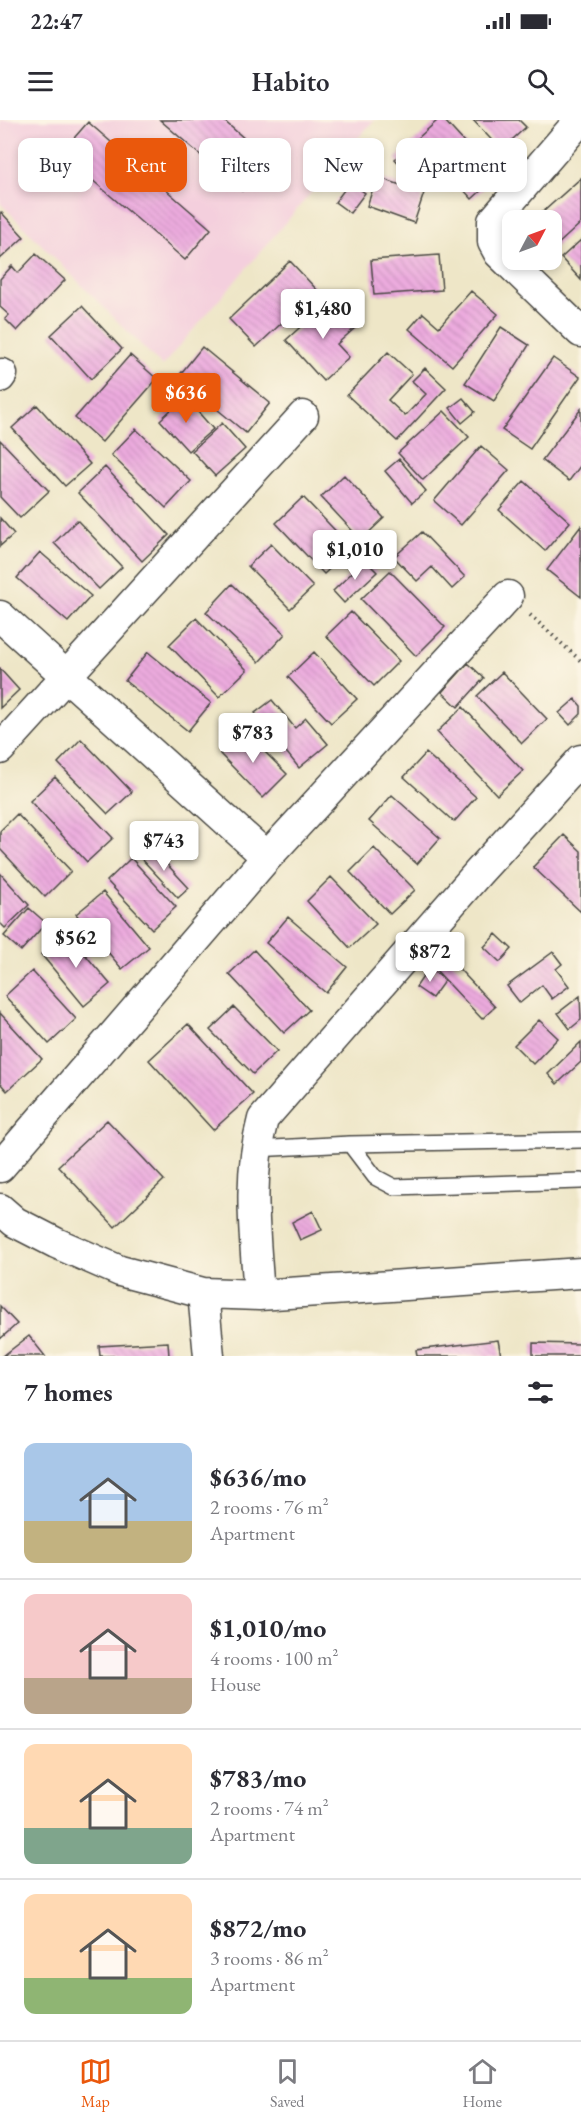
<!DOCTYPE html>
<html lang="en">
<head>
<meta charset="utf-8">
<style>
  body { margin:0; font-family:"EB Garamond",serif; background:#f2f2f3; color:#2b2b33; height:100vh; display:flex; flex-direction:column; font-size:22px; white-space:nowrap }
  * { box-sizing:border-box; margin:0 }
  p { font-size:20px; color:#7c7c81 }
  .icon { flex:none; width:33px; height:33px; fill:none; stroke:currentColor; stroke-width:2; stroke-linecap:round; stroke-linejoin:round }
  .map { position:relative; height:1236px; overflow:hidden }
  .side { display:flex; flex-direction:column; background:#fff; flex:1 }
  .side>* { flex:none }
  .hud { position:absolute; left:18px; top:18px; width:546px; height:54px; display:flex; gap:12px }
  .needle { width:39px; rotate:49deg }
  .fabs { position:absolute; left:502px; top:90px; display:grid; gap:12px }
  .fabs a { display:grid; place-items:center; width:60px; height:60px; border-radius:12px; background:#fff; box-shadow:0 3px 9px #0003; font-size:30px }
  .price { position:absolute; translate:-50% -51px; padding:0 14px; border-radius:6px; background:#fff; color:#222; font-size:20px; line-height:39px; filter:drop-shadow(0 2px 3px #0008) }
  .price::after { content:''; position:absolute; left:50%; top:36px; width:18px; height:14px; margin-left:-9px; background:inherit; clip-path:polygon(0 0,100% 0,50% 100%) }
  .price.active { background:#ea580c; color:#fff }
  ul { padding:0; list-style:none }
  li { display:flex; align-items:center; gap:18px; height:150px; padding:0 24px }
  li+li { border-top:2px solid #e1e1e2 }
  li span { display:grid; place-items:center; flex:none; width:168px; height:120px; border-radius:12px; color:#555 }
  li>.icon { margin-inline-start:auto }
  span .icon { width:72px; height:72px; fill:#fffc; stroke-width:1 }
  li b { font-size:26px }
  h2 { display:flex; justify-content:space-between; align-items:center; height:72px; padding:0 24px; font-size:26px }
  .tag { padding:0 21px; border-radius:12px; background:#fff; box-shadow:0 3px 9px #0003; font-size:21px; line-height:54px }
  .tag.active { background:#ea580c; color:#fff }
  .status { display:flex; justify-content:space-between; align-items:center; height:42px; padding:0 30px; background:#fff; direction:ltr }
  .status svg { height:16px; fill:currentColor }
  header { display:flex; justify-content:space-between; align-items:center; height:78px; padding:0 24px; background:#fff; font-size:27px; font-weight:600 }
  .dock { display:flex; justify-content:space-around; align-items:center; height:84px; border-top:2px solid #e1e1e2; background:#fff; font-size:16px; color:#7c7c81 }
  .dock a { display:grid; justify-items:center; gap:3px }
  .dock .active { color:#ea580c }
  .map>svg:first-child { display:block }
  .built { fill:#f4cfdd }
  .building { fill:url(#building-back-hatch) }
  .lines { fill:none; stroke-linecap:round; stroke-linejoin:round }
  .service-casing { stroke:#484742; stroke-width:18 }
  .minor-casing { stroke:#484742; stroke-width:33 }
  .path { stroke:#484742; stroke-width:4; stroke-dasharray:1.5 4.5; stroke-linecap:butt }
  .service { stroke:#fff; stroke-width:15 }
  .minor { stroke:#fff; stroke-width:30 }
</style>
</head>
<body>
<div class="status"><b>22:47</b><svg viewBox="0 0 49 12"><path d="M0 12V9h3v3zM5 12V6h3v6zM10 12V3h3v9zM15 12V0h3v12zM26 1h20v11H26zM47 4h2v5h-2z"/></svg></div>
<header><svg class="icon" aria-label="menu" viewBox="0 0 24 24"><path d="M4 6h16M4 12h16M4 18h16"/></svg>Habito<svg class="icon" aria-label="search" viewBox="0 0 24 24"><circle cx="10" cy="10" r="6"/><path d="M15 15l6 6"/></svg></header>
<div class="map">
<svg width="581" height="1236" viewBox="0 0 581 1236">
  <defs>
    <pattern id="building-back-hatch" width="6" height="6" patternUnits="userSpaceOnUse" patternTransform="scale(1.5)"><rect width="6" height="6" fill="#ecabde"/><path d="M-1 5l2 2M0 0l6 6M5-1l2 2" fill="none" stroke="#cb93bf"/></pattern>
  </defs>
  <rect width="100%" height="100%" fill="#fcf5e5"/>
  <filter id="ink" filterUnits="userSpaceOnUse"><feTurbulence type="fractalNoise" baseFrequency=".0167" numOctaves="2"/><feDisplacementMap in="SourceGraphic" scale="12" xChannelSelector="R" yChannelSelector="G"/><feConvolveMatrix kernelMatrix="1 2 1 2 8 2 1 2 1" color-interpolation-filters="sRGB"/></filter>
  <filter id="wash" filterUnits="userSpaceOnUse"><feTurbulence type="fractalNoise" baseFrequency=".008" numOctaves="4" result="noise"/><feDisplacementMap in="SourceGraphic" scale="24" xChannelSelector="R" yChannelSelector="G"/><feGaussianBlur stdDeviation="1.35" result="paint"/><feColorMatrix in="noise" values="0 0 0 0 0 0 0 0 0 0 0 0 0 0 0 0 0 1.4 0 .05"/><feComposite in="paint" operator="in"/></filter>
  <g filter="url(#wash)">
    <rect width="100%" height="100%" fill="#eee6c7"/>
    <!-- built -->
    <path class="built" d="M 0,0 L 374,0 L 162,246 L 0,83 Z"/>
    <g id="blocks">
      <!-- building -->
      <path class="building" d="M 160,0 L 223,0 L 269,40 L 242,71 Z
        M 438,0 L 444,0 L 496,57 L 472,79 L 428,31 L 406,51 L 395,39 Z
        M 473,0 L 519,0 L 526,7 L 501,30 Z
        M 88,2 L 211,109 L 185,140 L 61,33 Z
        M 377,57 L 424,73 L 414,103 L 367,86 Z
        M 581,58 L 581,103 L 555,127 L 552,123 L 552,100 L 534,100 Z
        M 350,62 L 365,73 L 350,93 L 335,82 Z
        M 1,92 L 24,117 L 0,139 L 0,94 Z
        M 581,120 L 581,160 L 561,138 Z
        M 36,134 L 65,160 L 17,211 L 5,199 L 9,195 L 0,187 L 0,159 L 12,146 L 18,153 Z
        M 439,135 L 442,170 L 374,175 L 371,140 Z
        M 290,141 L 317,170 L 256,227 L 229,199 Z
        M 471,171 L 498,194 L 452,246 L 409,209 L 423,193 L 439,207 Z
        M 330,180 L 355,208 L 337,224 L 349,237 L 323,261 L 286,220 Z
        M 82,186 L 122,229 L 91,259 L 51,215 Z
        M 501,207 L 529,225 L 494,281 L 465,263 Z
        M 202,227 L 270,283 L 246,313 L 178,257 Z
        M 388,232 L 412,254 L 388,280 L 405,296 L 426,274 L 412,261 L 425,248 L 446,268 L 397,321 L 347,275 Z
        M 130,235 L 157,259 L 102,322 L 75,298 Z
        M 553,238 L 580,257 L 530,329 L 502,310 Z
        M 185,277 L 213,309 L 188,331 L 160,300 Z
        M 463,278 L 475,292 L 462,303 L 450,288 Z
        M 37,285 L 90,344 L 65,366 L 12,308 Z
        M 581,289 L 581,345 L 569,361 L 542,340 Z
        M 444,291 L 469,317 L 423,360 L 398,333 Z
        M 222,303 L 245,329 L 215,356 L 192,331 Z
        M 136,309 L 191,361 L 166,388 L 111,335 Z
        M 0,320 L 49,371 L 20,398 L 0,377 Z
        M 481,326 L 509,350 L 461,405 L 434,381 Z
        M 399,339 L 426,371 L 412,383 L 385,351 Z
        M 105,347 L 169,415 L 142,441 L 78,373 Z
        M 344,355 L 384,398 L 361,420 L 321,377 Z
        M 524,361 L 570,402 L 545,431 L 499,390 Z
        M 303,377 L 352,428 L 324,454 L 276,403 Z
        M 0,398 L 14,414 L 0,426 Z
        M 77,400 L 122,447 L 99,469 L 54,423 Z
        M 581,406 L 581,477 L 547,450 Z
        M 422,412 L 465,457 L 452,469 L 432,447 L 417,461 L 394,437 Z
        M 271,424 L 313,467 L 290,489 L 248,446 Z
        M 40,432 L 91,476 L 68,502 L 17,458 Z
        M 365,440 L 377,452 L 344,483 L 333,471 Z
        M 390,451 L 445,507 L 416,536 L 361,479 Z
        M 232,464 L 285,514 L 259,542 L 206,492 Z
        M 351,492 L 399,541 L 374,566 L 326,516 Z
        M 196,498 L 247,550 L 219,577 L 169,525 Z
        M 148,532 L 211,583 L 188,611 L 125,561 Z
        M 314,532 L 357,579 L 331,603 L 288,557 Z
        M 468,543 L 484,558 L 458,587 L 442,572 Z
        M 0,549 L 19,570 L 0,588 Z
        M 502,552 L 547,599 L 522,623 L 477,576 Z
        M 575,579 L 581,586 L 581,594 L 570,605 L 559,593 Z
        M 272,580 L 295,608 L 306,598 L 328,624 L 299,648 L 255,593 Z
        M 463,587 L 523,651 L 497,675 L 437,612 Z
        M 243,610 L 287,654 L 263,678 L 220,634 Z
        M 81,619 L 132,672 L 108,694 L 58,643 Z
        M 426,633 L 476,677 L 454,702 L 404,657 Z
        M 55,657 L 113,718 L 87,742 L 30,681 Z
        M 392,675 L 440,718 L 417,744 L 369,701 Z
        M 17,694 L 71,751 L 45,777 L 0,729 L 0,711 Z
        M 564,715 L 581,731 L 581,792 L 533,747 Z
        M 150,726 L 189,768 L 178,778 L 139,736 Z
        M 374,728 L 415,770 L 390,794 L 350,752 Z
        M 131,738 L 176,787 L 152,809 L 107,761 Z
        M 0,753 L 29,785 L 5,808 L 0,803 Z
        M 331,757 L 376,804 L 350,828 L 307,781 Z
        M 103,772 L 149,827 L 122,849 L 76,794 Z
        M 29,788 L 46,803 L 21,831 L 4,816 Z
        M 288,797 L 347,847 L 326,873 L 266,823 Z
        M 67,813 L 110,864 L 84,886 L 41,834 Z
        M 496,814 L 512,829 L 500,842 L 484,827 Z
        M 254,830 L 309,890 L 284,913 L 229,854 Z
        M 553,832 L 562,844 L 556,849 L 569,866 L 552,879 L 542,865 L 520,883 L 507,866 Z
        M 447,836 L 495,887 L 482,899 L 434,848 Z
        M 429,848 L 445,860 L 432,878 L 416,867 Z
        M 32,851 L 76,899 L 49,924 L 5,876 Z
        M 580,876 L 581,900 L 570,909 L 558,893 Z
        M 234,887 L 277,931 L 253,954 L 210,910 Z
        M 0,893 L 42,939 L 7,971 L 0,963 Z
        M 539,900 L 558,918 L 533,944 L 514,925 Z
        M 188,904 L 253,974 L 213,1010 L 149,940 Z
        M 581,922 L 581,942 L 557,964 L 548,954 Z
        M 107,1000 L 164,1060 L 115,1107 L 58,1046 Z
        M 313,1091 L 322,1110 L 300,1120 L 292,1102 Z
        M 0,1186 L 17,1204 L 0,1219 Z
        M 29,1216 L 45,1236 L 3,1236 Z
        M 498,1220 L 501,1236 L 417,1236 L 416,1230 Z
        M 168,1222 L 169,1236 L 100,1236 L 99,1226 Z
        M 533,1223 L 581,1224 L 581,1236 L 533,1236 Z"/>
    </g>
  </g>
  <g filter="url(#ink)">
    <use href="#blocks" fill-opacity="0" stroke="#484742" stroke-width="1.5"/>
    <g class="lines">
      <defs>
        <path id="service" d="M 350,1024 L 375,1057 L 394,1067 L 581,1061
          M 255,1029 L 350,1024 L 581,1020"/>
        <path id="minor" d="M 580,0 L 493,101 L 493,122 L 499,133 L 581,212
          M 0,257 L 2,254
          M 0,496 L 267,737
          M 0,629 L 303,296
          M 0,1047 L 267,737 L 508,476
          M 0,1089 L 15,1102 L 56,1123 L 120,1151 L 203,1173 L 259,1175 L 581,1153
          M 203,1173 L 209,1236
          M 259,1175 C 255,1115 247,1058 263,999 L 478,753 L 581,640"/>
      </defs>
      <!-- service casing -->
      <use href="#service" class="service-casing"/>
      <!-- minor casing -->
      <use href="#minor" class="minor-casing"/>
      <!-- path -->
      <path class="path" d="M 530,495 L 581,541"/>
      <!-- service -->
      <use href="#service" class="service"/>
      <!-- minor -->
      <use href="#minor" class="minor"/>
    </g>
  </g>
</svg>
<div class="fabs">
<a><svg class="needle" viewBox="-14 -14 28 28"><path d="M0-13l5 13h-10z" fill="#e53935"/><path d="M0 13l5-13h-10z" fill="#7c7c81"/></svg></a>
</div>
<b class="price" style="left:323px;top:220px">$1,480</b>
<b class="price active" style="left:186px;top:304px">$636</b>
<b class="price" style="left:355px;top:461px">$1,010</b>
<b class="price" style="left:253px;top:644px">$783</b>
<b class="price" style="left:164px;top:752px">$743</b>
<b class="price" style="left:76px;top:849px">$562</b>
<b class="price" style="left:430px;top:863px">$872</b>
<div class="hud">
<a class="tag">Buy</a>
<a class="tag active">Rent</a>
<a class="tag">Filters</a>
<a class="tag">New</a>
<a class="tag">Apartment</a>
</div>
</div>
<section class="side">
<h2>7 homes<svg class="icon" aria-label="filters" viewBox="0 0 24 24"><path d="M4 7h16M4 17h16"/><circle cx="9" cy="7" r="2"/><circle cx="15" cy="17" r="2"/></svg></h2>
<ul>
<li><span style="background:linear-gradient(#a9c7e8 65%,#c2b280 0)"><svg class="icon" aria-label="home" viewBox="0 0 24 24"><path d="M3 11l9-7 9 7M6 9v11h12V9"/></svg></span><div><b>$636/mo</b><p>2 rooms · 76 m²</p><p>Apartment</p></div></li>
<li><span style="background:linear-gradient(#f6c9c9 70%,#b9a48a 0)"><svg class="icon" aria-label="home" viewBox="0 0 24 24"><path d="M3 11l9-7 9 7M6 9v11h12V9"/></svg></span><div><b>$1,010/mo</b><p>4 rooms · 100 m²</p><p>House</p></div></li>
<li><span style="background:linear-gradient(#ffd9b3 70%,#7fa58c 0)"><svg class="icon" aria-label="home" viewBox="0 0 24 24"><path d="M3 11l9-7 9 7M6 9v11h12V9"/></svg></span><div><b>$783/mo</b><p>2 rooms · 74 m²</p><p>Apartment</p></div></li>
<li><span style="background:linear-gradient(#ffd9b3 70%,#8fb573 0)"><svg class="icon" aria-label="home" viewBox="0 0 24 24"><path d="M3 11l9-7 9 7M6 9v11h12V9"/></svg></span><div><b>$872/mo</b><p>3 rooms · 86 m²</p><p>Apartment</p></div></li>
</ul>
</section>
<nav class="dock">
<a class="active"><svg class="icon" aria-label="map" viewBox="0 0 24 24"><path d="M3 6l6-2 6 2 6-2v14l-6 2-6-2-6 2zM9 4v14M15 6v14"/></svg>Map</a>
<a><svg class="icon" aria-label="saved" viewBox="0 0 24 24"><path d="M7 4h10v16l-5-4-5 4z"/></svg>Saved</a>
<a><svg class="icon" aria-label="home" viewBox="0 0 24 24"><path d="M3 11l9-7 9 7M6 9v11h12V9"/></svg>Home</a>
</nav>
</body>
</html>
